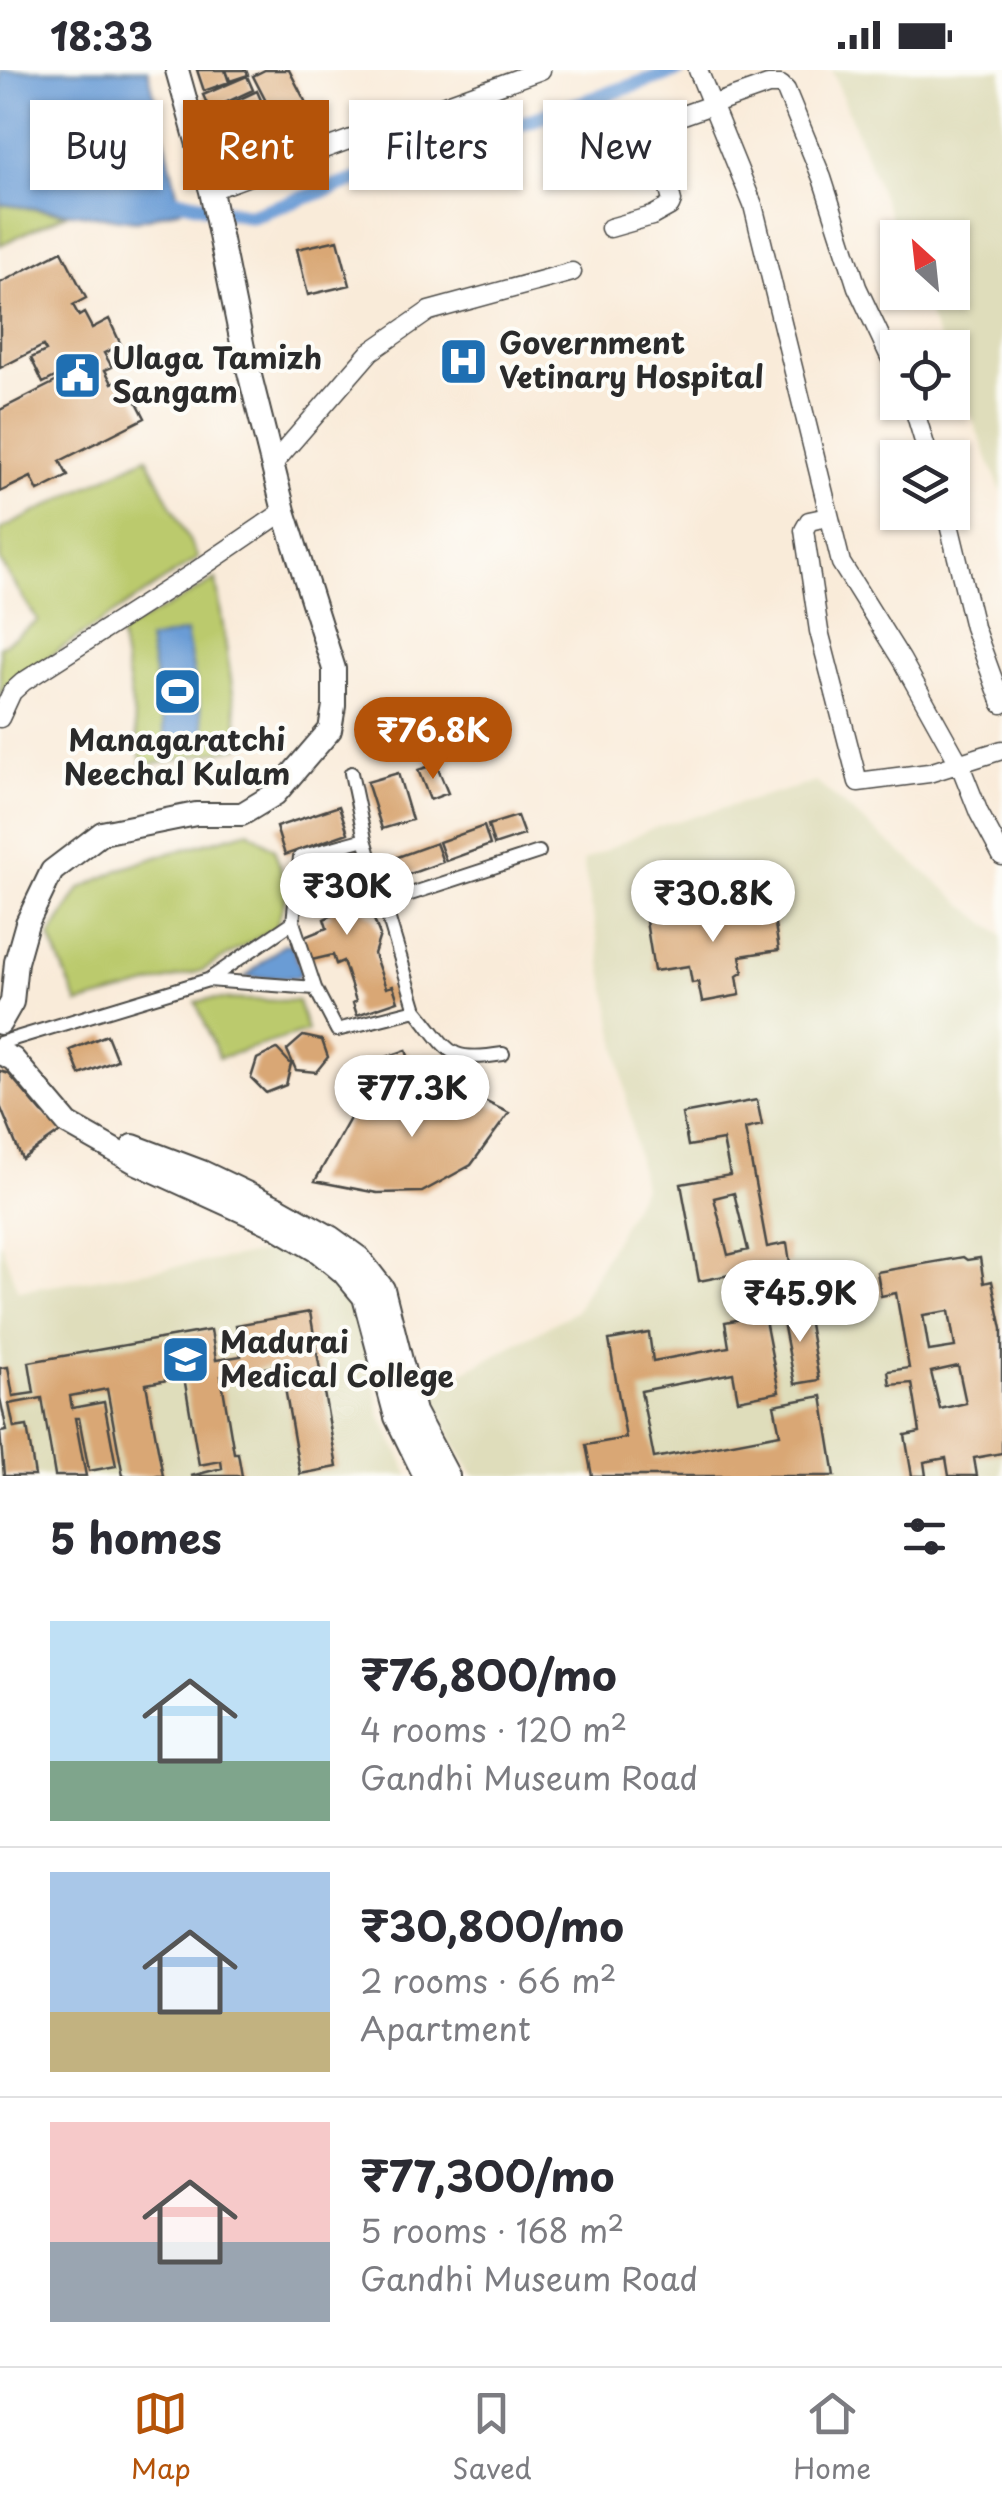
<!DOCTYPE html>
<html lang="en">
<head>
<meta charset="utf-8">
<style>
  body { margin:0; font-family:"Playpen Sans",sans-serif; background:#f2f2f3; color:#2b2b33; height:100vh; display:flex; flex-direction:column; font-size:38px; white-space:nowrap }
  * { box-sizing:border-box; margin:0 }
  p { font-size:32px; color:#7c7c81 }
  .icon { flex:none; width:55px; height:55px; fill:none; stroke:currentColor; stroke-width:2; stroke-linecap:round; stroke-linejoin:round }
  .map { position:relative; height:1406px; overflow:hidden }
  .side { display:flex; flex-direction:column; background:#fff; flex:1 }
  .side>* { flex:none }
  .top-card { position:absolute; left:30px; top:30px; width:942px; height:90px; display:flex; gap:20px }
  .needle { width:65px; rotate:333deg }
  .controls { position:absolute; left:880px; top:150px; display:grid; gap:20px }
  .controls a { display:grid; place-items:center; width:90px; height:90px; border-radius:0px; background:#fff; box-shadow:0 2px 8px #0004; font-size:50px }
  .price { position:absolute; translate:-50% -85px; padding:0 22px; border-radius:35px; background:#fff; color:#222; font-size:32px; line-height:65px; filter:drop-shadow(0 2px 5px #0008) }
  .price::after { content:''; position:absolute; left:50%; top:60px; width:30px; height:22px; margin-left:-15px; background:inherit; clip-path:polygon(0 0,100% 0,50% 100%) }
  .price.current { background:#b45309; color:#fff }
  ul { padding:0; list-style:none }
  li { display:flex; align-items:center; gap:30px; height:250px; padding:0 50px }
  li+li { border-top:2px solid #e1e1e2 }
  li span { display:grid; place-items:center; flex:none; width:280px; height:200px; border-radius:0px; color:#555 }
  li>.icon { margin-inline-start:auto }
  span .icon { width:120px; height:120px; fill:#fffc; stroke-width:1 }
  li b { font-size:42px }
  h2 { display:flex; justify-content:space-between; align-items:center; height:120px; padding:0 50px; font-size:42px }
  .pill { padding:0 35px; border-radius:0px; background:#fff; box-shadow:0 2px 8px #0004; font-size:35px; line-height:90px }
  .pill.current { background:#b45309; color:#fff }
  .status { display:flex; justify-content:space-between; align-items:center; height:70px; padding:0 50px; background:#fff; direction:ltr }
  .status svg { height:28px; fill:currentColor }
  .tabs { display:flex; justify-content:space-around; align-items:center; height:140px; border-top:2px solid #e1e1e2; background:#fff; font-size:28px; color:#7c7c81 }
  .tabs a { display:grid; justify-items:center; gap:5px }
  .tabs .current { color:#b45309 }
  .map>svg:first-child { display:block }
  .built { fill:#dfddbb }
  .green { fill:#bbca6d; stroke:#737a4c; stroke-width:2.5 }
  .water { fill:#6a9cd5; stroke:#4a6480; stroke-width:2.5 }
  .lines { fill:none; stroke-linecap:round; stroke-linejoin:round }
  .canal { stroke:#6a9cd5; stroke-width:15 }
  .building { fill:#d9a774; fill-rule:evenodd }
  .pedestrian-casing { stroke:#4a4845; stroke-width:16 }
  .minor-casing { stroke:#4a4845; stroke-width:21 }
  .tertiary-casing { stroke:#4a4845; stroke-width:26 }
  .pedestrian { stroke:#fff; stroke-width:12 }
  .minor { stroke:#fff; stroke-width:18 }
  .tertiary { stroke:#fff; stroke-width:22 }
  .labels { text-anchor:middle; stroke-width:8; stroke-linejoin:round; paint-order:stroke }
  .poi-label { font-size:30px; font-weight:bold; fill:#2b2b2b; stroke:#fdfcf7; text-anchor:start }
</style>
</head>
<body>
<div class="status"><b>18:33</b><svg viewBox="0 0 49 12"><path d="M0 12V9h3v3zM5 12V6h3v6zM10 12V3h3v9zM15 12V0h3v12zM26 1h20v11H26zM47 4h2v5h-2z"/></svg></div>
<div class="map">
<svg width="1002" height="1406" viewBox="0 0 1002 1406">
  <rect width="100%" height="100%" fill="#fdfcf7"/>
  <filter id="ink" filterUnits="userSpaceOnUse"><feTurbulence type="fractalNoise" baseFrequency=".01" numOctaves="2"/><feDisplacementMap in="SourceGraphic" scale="20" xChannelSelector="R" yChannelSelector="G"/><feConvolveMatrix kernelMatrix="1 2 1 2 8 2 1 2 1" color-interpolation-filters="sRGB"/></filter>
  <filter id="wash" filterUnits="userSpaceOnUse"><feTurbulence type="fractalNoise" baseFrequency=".0048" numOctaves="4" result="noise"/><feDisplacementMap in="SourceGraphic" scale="40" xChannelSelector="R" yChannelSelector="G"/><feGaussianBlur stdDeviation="2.25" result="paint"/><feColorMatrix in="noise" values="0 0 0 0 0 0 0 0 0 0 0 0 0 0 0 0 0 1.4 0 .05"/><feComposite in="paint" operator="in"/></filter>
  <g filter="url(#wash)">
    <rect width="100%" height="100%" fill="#f9ebd9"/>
    <!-- built -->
    <path class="built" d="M 832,0 L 1002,0 L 1002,423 L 953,302 L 952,278 L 942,277 L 920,223 L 952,222 L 952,168 L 898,167 Z
      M 816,712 L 1002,866 L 1002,1406 L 474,1406 L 453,1372 L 432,1319 L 576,1241 L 643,1117 L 583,791 L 652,758 Z
      M 0,1171 L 18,1221 L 300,1177 L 302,1189 L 361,1235 L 380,1344 L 410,1406 L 0,1406 Z"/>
    <!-- green -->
    <path class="green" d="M 0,134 L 66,144 L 0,175 Z
      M 147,387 L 198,488 L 6,615 L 0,628 L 0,577 L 38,551 L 0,491 L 0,460 Z
      M 216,510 L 241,677 L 142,696 L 120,563 Z
      M 249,761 L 274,779 L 288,820 L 276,857 L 201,901 L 78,934 L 50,867 L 80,819 L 121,799 L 166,784 Z
      M 209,929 L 298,931 L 307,961 L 219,988 L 196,932 Z"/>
    <!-- water -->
    <path class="water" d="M 0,0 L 148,0 L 181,139 L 136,151 L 0,134 Z
      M 186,562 L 207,673 L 168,681 L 148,570 Z
      M 284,874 L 292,875 L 302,901 L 297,908 L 245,907 Z"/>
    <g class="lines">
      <!-- canal -->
      <path class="canal" d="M 158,129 L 178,130 L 250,146 L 678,0"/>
    </g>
    <g id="blocks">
      <!-- building -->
      <path class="building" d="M 197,0 L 225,0 L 229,12 L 204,21 Z
        M 226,0 L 246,0 L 248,5 L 230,11 Z
        M 265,0 L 289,0 L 322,64 L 291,80 L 253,6 Z
        M 247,6 L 253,20 L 210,40 L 203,25 Z
        M 257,21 L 267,44 L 220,66 L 210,43 Z
        M 266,54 L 275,79 L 240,92 L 230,67 Z
        M 338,170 L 350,215 L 308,225 L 297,179 Z
        M 62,181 L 86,228 L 73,235 L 79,246 L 84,243 L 92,258 L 109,249 L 121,275 L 104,283 L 112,297 L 105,300 L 112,313 L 124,307 L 145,348 L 60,391 L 68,406 L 38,421 L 31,407 L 0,422 L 0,340 L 61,309 L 59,305 L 43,313 L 31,288 L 46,281 L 43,276 L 0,298 L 0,213 Z
        M 436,694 L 448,723 L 430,730 L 418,700 Z
        M 398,703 L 412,750 L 382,759 L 367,712 Z
        M 339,736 L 348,763 L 285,785 L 276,757 Z
        M 517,746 L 524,765 L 494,775 L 488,755 Z
        M 484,756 L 490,775 L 446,791 L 439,772 Z
        M 436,773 L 443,792 L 399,808 L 392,789 Z
        M 341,784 L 359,836 L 373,847 L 380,865 L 374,884 L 386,918 L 393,916 L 398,931 L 357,945 L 353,933 L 356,931 L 343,891 L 336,894 L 333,885 L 299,893 L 292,872 L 327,858 L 324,849 L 331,846 L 310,795 Z
        M 771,830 L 779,880 L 740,886 L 743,902 L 737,906 L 740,925 L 702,932 L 698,912 L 692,913 L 689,896 L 654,901 L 646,851 Z
        M 107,965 L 117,990 L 80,1005 L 70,980 Z
        M 303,966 L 322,970 L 328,987 L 316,1002 L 296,1000 L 287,980 Z
        M 277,979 L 291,994 L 286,1015 L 266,1023 L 251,1008 L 257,989 Z
        M 406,980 L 414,1004 L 380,1016 L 372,992 Z
        M 0,1001 L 9,1004 L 42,1043 L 66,1058 L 22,1089 L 0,1036 Z
        M 427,1003 L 509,1043 L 471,1095 L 422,1122 L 377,1123 L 315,1111 L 362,1027 L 378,1031 L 395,1030 L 414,1021 Z
        M 757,1030 L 762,1055 L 745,1059 L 767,1177 L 787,1173 L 790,1193 L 699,1211 L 681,1114 L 730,1105 L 723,1070 L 688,1076 L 682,1044 ZM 734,1123 L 748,1180 L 728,1185 L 714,1128 Z
        M 963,1187 L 967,1190 L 980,1188 L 984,1213 L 992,1211 L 1002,1259 L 1002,1383 L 974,1388 L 977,1406 L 949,1406 L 946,1388 L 924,1392 L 926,1406 L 912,1406 L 905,1365 L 920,1362 L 912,1313 L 890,1315 L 888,1301 L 909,1298 L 896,1223 L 881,1226 L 877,1202 ZM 949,1241 L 955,1277 L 929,1281 L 923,1245 ZM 958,1296 L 966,1333 L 940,1339 L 931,1302 Z
        M 806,1237 L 819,1310 L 795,1314 L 781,1242 Z
        M 310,1242 L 337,1397 L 300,1404 L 281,1295 L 221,1306 L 234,1383 L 238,1383 L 242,1406 L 191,1406 L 222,1398 L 221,1391 L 199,1395 L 184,1307 L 146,1314 L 163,1406 L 123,1406 L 107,1319 L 70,1326 L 72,1338 L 104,1332 L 116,1396 L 89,1401 L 79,1348 L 75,1348 L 86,1406 L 55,1406 L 42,1328 L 9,1334 L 14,1358 L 27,1356 L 35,1406 L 4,1406 L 0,1362 L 7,1361 L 0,1328 L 0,1298 L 8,1297 L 13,1326 L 34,1323 L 29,1292 L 211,1260 L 216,1290 L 241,1286 L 236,1255 Z
        M 764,1245 L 779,1322 L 738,1330 L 733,1303 L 641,1321 L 654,1388 L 780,1364 L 774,1335 L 822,1326 L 835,1406 L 592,1406 L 586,1375 L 626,1368 L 609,1270 L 649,1263 L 653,1291 L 729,1277 L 725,1252 Z"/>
    </g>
  </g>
  <g filter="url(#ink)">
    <use href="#blocks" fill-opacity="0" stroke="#4a4845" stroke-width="2.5"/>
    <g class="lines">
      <defs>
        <path id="pedestrian" d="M 351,703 L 365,769
          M 383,833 L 539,782
          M 293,852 L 315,918 L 337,960 L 416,940 L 365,769 L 300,787 L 293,852 L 208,910 L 315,918
          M 416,940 C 450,981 446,993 503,984
          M 0,973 L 208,910"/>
        <path id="minor" d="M 698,0 L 753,135 L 841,493 L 901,589 L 960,695 L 979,743 L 1002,786
          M 571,77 L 652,56
          M 211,120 L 541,0
          M 610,158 L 652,146 L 670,136 L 672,131 L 652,56 L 768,15 L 781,15 L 786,20 L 822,108 L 857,217 L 898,304
          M 912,332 L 929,388
          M 272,395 L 370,282 L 429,241 L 572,202
          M 946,442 L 974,557 L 1002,634
          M 828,447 L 809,451 L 804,460 L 819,561 L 858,712 L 929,703 L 1002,680
          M 0,648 L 12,622 L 23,612 L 193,503 L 284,441"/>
        <path id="tertiary" d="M 0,953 L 12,932 L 16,892 L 27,853 L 52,801 L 102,763 L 196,744 L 242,744 L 275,724 L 330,660 L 334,636 L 334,599 L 284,441 L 243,278 L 211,121 L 177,0
          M 0,983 L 13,989 L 68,1054 L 135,1092 L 273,1155 L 319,1182 L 343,1202 L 364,1227 L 396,1347 L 425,1406
          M 133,1076 L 202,1102 L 280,1139 L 330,1167 L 359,1188 L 383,1219 L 414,1342 L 448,1406"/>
      </defs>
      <!-- pedestrian casing -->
      <use href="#pedestrian" class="pedestrian-casing"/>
      <!-- minor casing -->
      <use href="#minor" class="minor-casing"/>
      <!-- tertiary casing -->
      <use href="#tertiary" class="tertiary-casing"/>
      <!-- pedestrian -->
      <use href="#pedestrian" class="pedestrian"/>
      <!-- minor -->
      <use href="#minor" class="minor"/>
      <!-- tertiary -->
      <use href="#tertiary" class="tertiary"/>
    </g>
  </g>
  <!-- icons -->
  <defs>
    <symbol id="hospital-square" viewBox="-11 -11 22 22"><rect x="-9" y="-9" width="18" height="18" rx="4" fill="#1f6fb2" stroke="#fdfcf7"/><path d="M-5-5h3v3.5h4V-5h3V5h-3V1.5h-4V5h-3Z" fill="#fff"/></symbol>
    <symbol id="civic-square" viewBox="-11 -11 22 22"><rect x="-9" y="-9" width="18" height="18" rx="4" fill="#1f6fb2" stroke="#fdfcf7"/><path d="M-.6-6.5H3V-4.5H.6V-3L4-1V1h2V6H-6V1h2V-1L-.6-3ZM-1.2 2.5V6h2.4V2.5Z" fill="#fff"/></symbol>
    <symbol id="stadium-square" viewBox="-11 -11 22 22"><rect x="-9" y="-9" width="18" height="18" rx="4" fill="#1f6fb2" stroke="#fdfcf7"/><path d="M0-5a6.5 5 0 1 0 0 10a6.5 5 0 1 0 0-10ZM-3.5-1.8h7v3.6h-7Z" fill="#fff"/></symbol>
    <symbol id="university-square" viewBox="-11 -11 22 22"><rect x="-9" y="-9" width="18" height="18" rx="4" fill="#1f6fb2" stroke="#fdfcf7"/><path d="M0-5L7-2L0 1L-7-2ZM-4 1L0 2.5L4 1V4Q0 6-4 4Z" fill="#fff"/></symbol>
  </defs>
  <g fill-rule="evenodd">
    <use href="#hospital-square" x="436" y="264" width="55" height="55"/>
    <use href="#civic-square" x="50" y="278" width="55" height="55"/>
    <use href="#stadium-square" x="150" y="594" width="55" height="55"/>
    <use href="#university-square" x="158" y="1262" width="55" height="55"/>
  </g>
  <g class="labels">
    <!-- poi labels -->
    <g class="poi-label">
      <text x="499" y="284">Government<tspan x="499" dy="34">Vetinary Hospital</tspan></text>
      <text x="112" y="299">Ulaga Tamizh<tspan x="112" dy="34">Sangam</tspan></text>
      <text x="177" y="681" text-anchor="middle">Managaratchi<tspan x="177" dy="34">Neechal Kulam</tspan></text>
      <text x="220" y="1283">Madurai<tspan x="220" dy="34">Medical College</tspan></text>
    </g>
  </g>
</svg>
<div class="controls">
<a><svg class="needle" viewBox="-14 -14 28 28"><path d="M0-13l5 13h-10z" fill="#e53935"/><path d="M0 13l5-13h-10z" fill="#7c7c81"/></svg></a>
<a><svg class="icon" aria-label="locate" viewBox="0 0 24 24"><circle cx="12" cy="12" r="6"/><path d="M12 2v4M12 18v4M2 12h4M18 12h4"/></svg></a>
<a><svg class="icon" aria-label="layers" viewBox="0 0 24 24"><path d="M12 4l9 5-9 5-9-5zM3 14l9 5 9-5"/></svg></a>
</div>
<b class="price current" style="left:433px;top:712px">₹76.8K</b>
<b class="price" style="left:347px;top:868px">₹30K</b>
<b class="price" style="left:713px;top:875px">₹30.8K</b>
<b class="price" style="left:412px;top:1070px">₹77.3K</b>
<b class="price" style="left:800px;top:1275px">₹45.9K</b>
<div class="top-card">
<a class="pill">Buy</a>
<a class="pill current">Rent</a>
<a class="pill">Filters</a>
<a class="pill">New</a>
</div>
</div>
<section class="side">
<h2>5 homes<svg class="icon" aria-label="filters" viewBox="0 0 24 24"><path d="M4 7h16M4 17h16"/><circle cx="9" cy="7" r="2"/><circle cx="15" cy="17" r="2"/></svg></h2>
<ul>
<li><span style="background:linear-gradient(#bfe0f5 70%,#7fa58c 0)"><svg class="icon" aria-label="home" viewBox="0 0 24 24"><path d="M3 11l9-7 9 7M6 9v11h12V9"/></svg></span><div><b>₹76,800/mo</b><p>4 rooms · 120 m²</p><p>Gandhi Museum Road</p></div></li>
<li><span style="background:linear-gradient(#a9c7e8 70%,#c2b280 0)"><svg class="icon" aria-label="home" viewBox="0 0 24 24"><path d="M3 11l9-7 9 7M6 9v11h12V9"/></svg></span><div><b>₹30,800/mo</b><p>2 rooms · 66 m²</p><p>Apartment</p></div></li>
<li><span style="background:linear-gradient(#f6c9c9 60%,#9aa5b1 0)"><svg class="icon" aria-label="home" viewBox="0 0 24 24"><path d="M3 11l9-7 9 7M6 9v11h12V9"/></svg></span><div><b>₹77,300/mo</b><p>5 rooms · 168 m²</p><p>Gandhi Museum Road</p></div></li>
</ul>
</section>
<nav class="tabs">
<a class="current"><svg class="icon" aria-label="map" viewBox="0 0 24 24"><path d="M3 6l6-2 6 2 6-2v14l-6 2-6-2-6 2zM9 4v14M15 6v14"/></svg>Map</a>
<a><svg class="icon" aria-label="saved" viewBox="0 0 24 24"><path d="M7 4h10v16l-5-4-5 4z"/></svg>Saved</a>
<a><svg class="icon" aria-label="home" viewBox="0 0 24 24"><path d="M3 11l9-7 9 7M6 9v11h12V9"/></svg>Home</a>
</nav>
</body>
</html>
